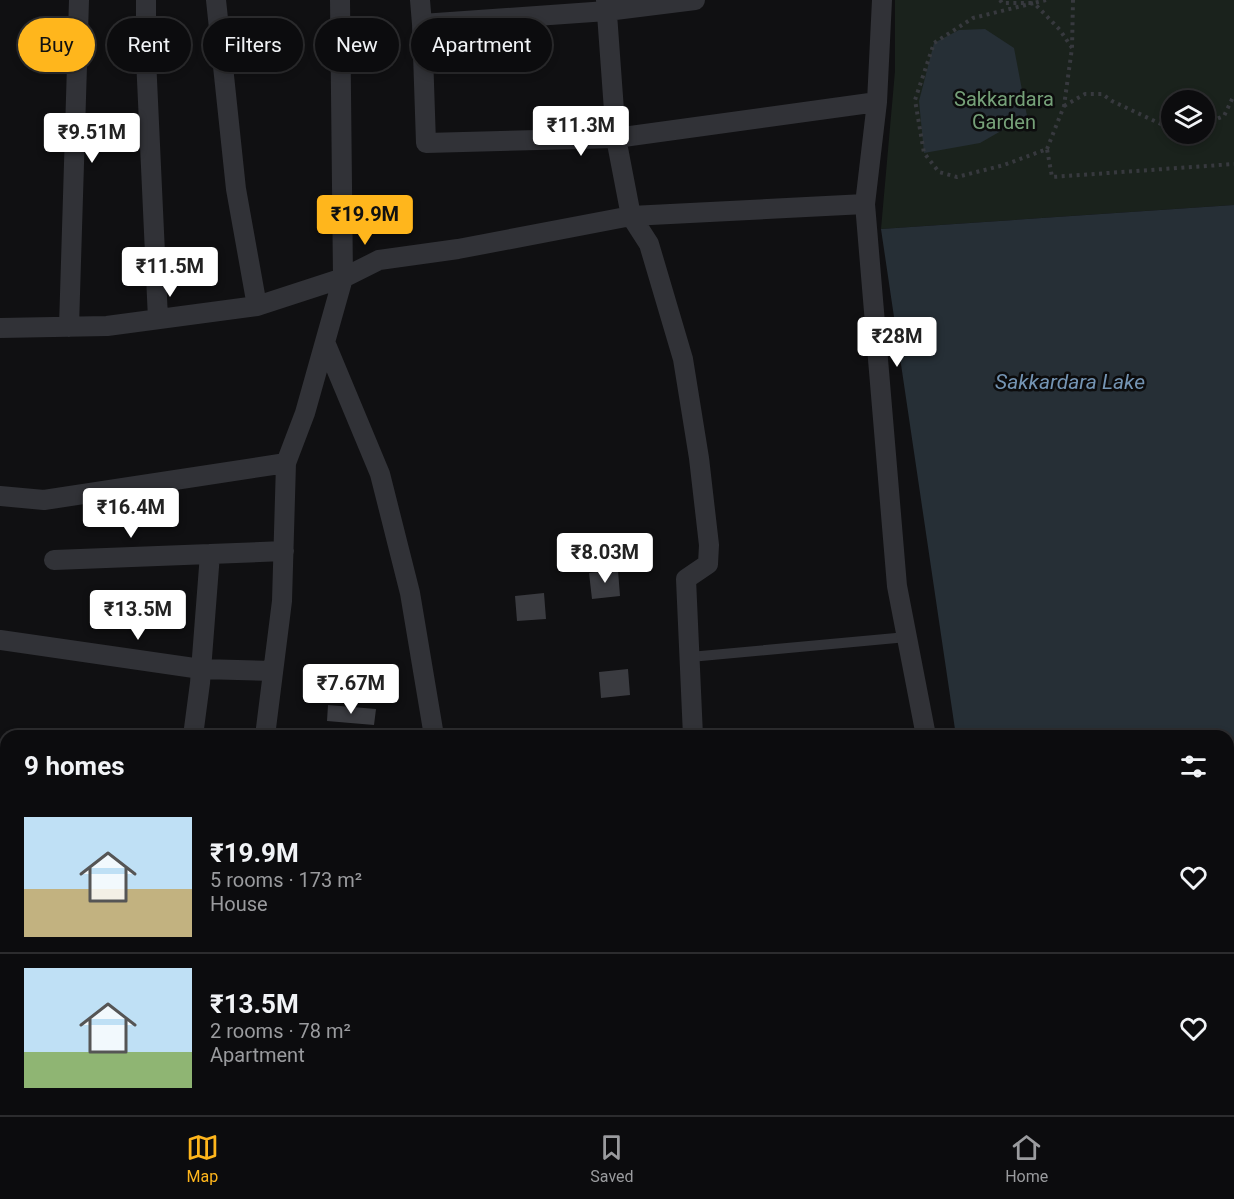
<!DOCTYPE html>
<html lang="en">
<head>
<meta charset="utf-8">
<style>
  body { margin:0; font-family:Roboto,sans-serif; background:#151517; color:#f1f3f6; height:100vh; display:flex; flex-direction:column; font-size:22px; white-space:nowrap }
  * { box-sizing:border-box; margin:0 }
  p { font-size:20px; color:#9a9b9e }
  .icon { flex:none; width:33px; height:33px; fill:none; stroke:currentColor; stroke-width:2; stroke-linecap:round; stroke-linejoin:round }
  .map { position:relative; flex:1; overflow:hidden }
  .details { position:absolute; left:0px; top:730px; width:1234px; height:386px; display:flex; flex-direction:column; background:#0c0c0e; border-radius:18px 18px 0 0; box-shadow:0 3px 9px #0003,0 0 0 2px #2c2c2e }
  .details>* { flex:none }
  .banner { position:absolute; left:18px; top:18px; width:600px; height:54px; display:flex; gap:12px }
  .fabs { position:absolute; left:1161px; top:90px; display:grid; gap:12px }
  .fabs a { display:grid; place-items:center; width:54px; height:54px; border-radius:50%; background:#0c0c0e; box-shadow:0 3px 9px #0003,0 0 0 2px #2c2c2e; font-size:30px }
  .price { position:absolute; translate:-50% -51px; padding:0 14px; border-radius:6px; background:#fff; color:#222; font-size:20px; line-height:39px; filter:drop-shadow(0 2px 3px #0008) }
  .price::after { content:''; position:absolute; left:50%; top:36px; width:18px; height:14px; margin-left:-9px; background:inherit; clip-path:polygon(0 0,100% 0,50% 100%) }
  .price.on { background:#ffb61c; color:#111 }
  ul { padding:0; list-style:none }
  li { display:flex; align-items:center; gap:18px; height:150px; padding:0 24px }
  li+li { border-top:2px solid #2c2c2e }
  li span { display:grid; place-items:center; flex:none; width:168px; height:120px; border-radius:0px; color:#555 }
  li>.icon { margin-inline-start:auto }
  span .icon { width:72px; height:72px; fill:#fffc; stroke-width:1 }
  li b { font-size:26px }
  h2 { display:flex; justify-content:space-between; align-items:center; height:72px; padding:0 24px; font-size:26px }
  .chip { padding:0 21px; border-radius:27px; background:#0c0c0e; box-shadow:0 3px 9px #0003,0 0 0 2px #2c2c2e; font-size:21px; line-height:54px }
  .chip.on { background:#ffb61c; color:#111 }
  .tabs { display:flex; justify-content:space-around; align-items:center; height:84px; border-top:2px solid #2c2c2e; background:#0c0c0e; font-size:16px; color:#9a9b9e }
  .tabs a { display:grid; justify-items:center; gap:3px }
  .tabs .on { color:#ffb61c }
  .map>svg:first-child { display:block }
  .green { fill:#1a221c; fill-rule:evenodd }
  .water { fill:#262f36 }
  .building { fill:#3a3b40 }
  .lines { fill:none; stroke-linecap:round; stroke-linejoin:round }
  .path { stroke:#37393e; stroke-width:4; stroke-dasharray:3 4.5; stroke-linecap:butt }
  .lane { stroke:#313237; stroke-width:10 }
  .street { stroke:#313237; stroke-width:20 }
  .labels { text-anchor:middle; stroke-width:5; stroke-linejoin:round; paint-order:stroke }
  .park-label { font-size:20px; fill:#76a179; stroke:#0c0c0d }
  .water-label { font-size:21px; font-style:italic; fill:#7494b3; stroke:#0c0c0d }
</style>
</head>
<body>
<div class="map">
<svg width="1234" height="1115" viewBox="0 0 1234 1115">
  <rect width="100%" height="100%" fill="#101012"/>
  <!-- green -->
  <path class="green" d="M 895,0 L 1234,0 L 1234,205 L 881,229 L 895,71 ZM 1172,100 L 1204,100 L 1204,134 L 1172,134 Z"/>
  <!-- water -->
  <path class="water" d="M 985,29 L 1014,48 L 1027,116 L 980,143 L 924,153 L 919,101 L 934,43 L 959,30 Z
    M 1234,205 L 1234,877 L 1229,878 L 1228,736 L 956,736 L 881,229 Z"/>
  <!-- building -->
  <path class="building" d="M 618,570 L 620,596 L 592,599 L 589,573 Z
    M 544,593 L 546,619 L 517,621 L 515,596 Z
    M 628,669 L 630,695 L 601,698 L 599,672 Z
    M 328,705 L 376,709 L 374,725 L 327,721 Z
    M 1234,883 L 1234,1115 L 1109,1115 L 1108,1110 L 1228,1110 L 1228,884 Z
    M 0,984 L 6,987 L 6,1020 L 0,1031 Z"/>
  <g class="lines">
    <!-- path -->
    <path class="path" d="M 1000,0 L 1002,3 L 1034,3 L 1046,0
      M 1072,48 L 1060,30 L 1034,3 L 973,18 L 934,43 L 915,100 L 924,153 L 939,172 L 957,177 L 1004,165 L 1047,149 L 1052,177 L 1234,164
      M 1064,106 L 1085,94 L 1102,94 L 1112,101 L 1163,125 L 1172,127
      M 1204,124 L 1224,116 L 1234,95
      M 1047,149 L 1064,106 L 1072,48 L 1073,0"/>
    <!-- lane -->
    <path class="lane" d="M 690,657 L 907,637"/>
    <!-- street -->
    <path class="street" d="M 146,0 L 146,58 L 158,319
      M 216,0 L 236,189 L 257,306
      M 420,0 L 422,24 L 607,11 L 695,0
      M 606,0 L 616,138 L 631,216 L 649,244 L 683,359 L 699,458 L 709,545 L 708,564 L 686,579 L 693,736
      M 882,0 L 877,102 L 865,204 L 897,586 L 926,736
      M 422,24 L 426,143 L 616,138 L 877,102
      M 69,327 L 79,0
      M 0,328 L 107,326 L 257,306 L 343,278 L 340,0
      M 325,342 L 380,474 L 410,593 L 434,736
      M 0,496 L 44,500 L 286,463 L 305,413 L 343,278 L 379,260 L 458,249 L 631,216 L 865,204
      M 54,560 L 210,554
      M 0,640 L 201,669 L 273,671
      M 193,736 L 200,683 L 210,554 L 284,551
      M 265,736 L 282,601 L 286,463
      M 0,910 L 6,912
      M 0,959 L 6,963
      M 0,1109 L 9,1115
      M 152,1110 L 153,1115
      M 308,1110 L 309,1115
      M 995,1110 L 996,1115
      M 115,1115 L 118,1110
      M 372,1115 L 375,1110
      M 475,1115 L 478,1110
      M 583,1115 L 586,1110"/>
  </g>
  <g class="labels">
    <!-- park labels -->
    <g class="park-label">
      <text x="1004" y="106">Sakkardara<tspan x="1004" dy="23">Garden</tspan></text>
    </g>
    <!-- water labels -->
    <g class="water-label">
      <text x="1070" y="389">Sakkardara Lake</text>
    </g>
  </g>
</svg>
<div class="fabs">
<a><svg class="icon" aria-label="layers" viewBox="0 0 24 24"><path d="M12 4l9 5-9 5-9-5zM3 14l9 5 9-5"/></svg></a>
</div>
<b class="price" style="left:581px;top:157px">₹11.3M</b>
<b class="price" style="left:92px;top:164px">₹9.51M</b>
<b class="price on" style="left:365px;top:246px">₹19.9M</b>
<b class="price" style="left:170px;top:298px">₹11.5M</b>
<b class="price" style="left:897px;top:368px">₹28M</b>
<b class="price" style="left:131px;top:539px">₹16.4M</b>
<b class="price" style="left:605px;top:584px">₹8.03M</b>
<b class="price" style="left:138px;top:641px">₹13.5M</b>
<b class="price" style="left:351px;top:715px">₹7.67M</b>
<div class="banner">
<a class="chip on">Buy</a>
<a class="chip">Rent</a>
<a class="chip">Filters</a>
<a class="chip">New</a>
<a class="chip">Apartment</a>
</div>
<section class="details">
<h2>9 homes<svg class="icon" aria-label="filters" viewBox="0 0 24 24"><path d="M4 7h16M4 17h16"/><circle cx="9" cy="7" r="2"/><circle cx="15" cy="17" r="2"/></svg></h2>
<ul>
<li><span style="background:linear-gradient(#bfe0f5 60%,#c2b280 0)"><svg class="icon" aria-label="home" viewBox="0 0 24 24"><path d="M3 11l9-7 9 7M6 9v11h12V9"/></svg></span><div><b>₹19.9M</b><p>5 rooms · 173 m²</p><p>House</p></div><svg class="icon" aria-label="heart" viewBox="0 0 24 24"><path d="M12 20l-8-8c-3-5 5-10 8-4 3-6 11-1 8 4z"/></svg></li>
<li><span style="background:linear-gradient(#bfe0f5 70%,#8fb573 0)"><svg class="icon" aria-label="home" viewBox="0 0 24 24"><path d="M3 11l9-7 9 7M6 9v11h12V9"/></svg></span><div><b>₹13.5M</b><p>2 rooms · 78 m²</p><p>Apartment</p></div><svg class="icon" aria-label="heart" viewBox="0 0 24 24"><path d="M12 20l-8-8c-3-5 5-10 8-4 3-6 11-1 8 4z"/></svg></li>
</ul>
</section>
</div>
<nav class="tabs">
<a class="on"><svg class="icon" aria-label="map" viewBox="0 0 24 24"><path d="M3 6l6-2 6 2 6-2v14l-6 2-6-2-6 2zM9 4v14M15 6v14"/></svg>Map</a>
<a><svg class="icon" aria-label="saved" viewBox="0 0 24 24"><path d="M7 4h10v16l-5-4-5 4z"/></svg>Saved</a>
<a><svg class="icon" aria-label="home" viewBox="0 0 24 24"><path d="M3 11l9-7 9 7M6 9v11h12V9"/></svg>Home</a>
</nav>
</body>
</html>
